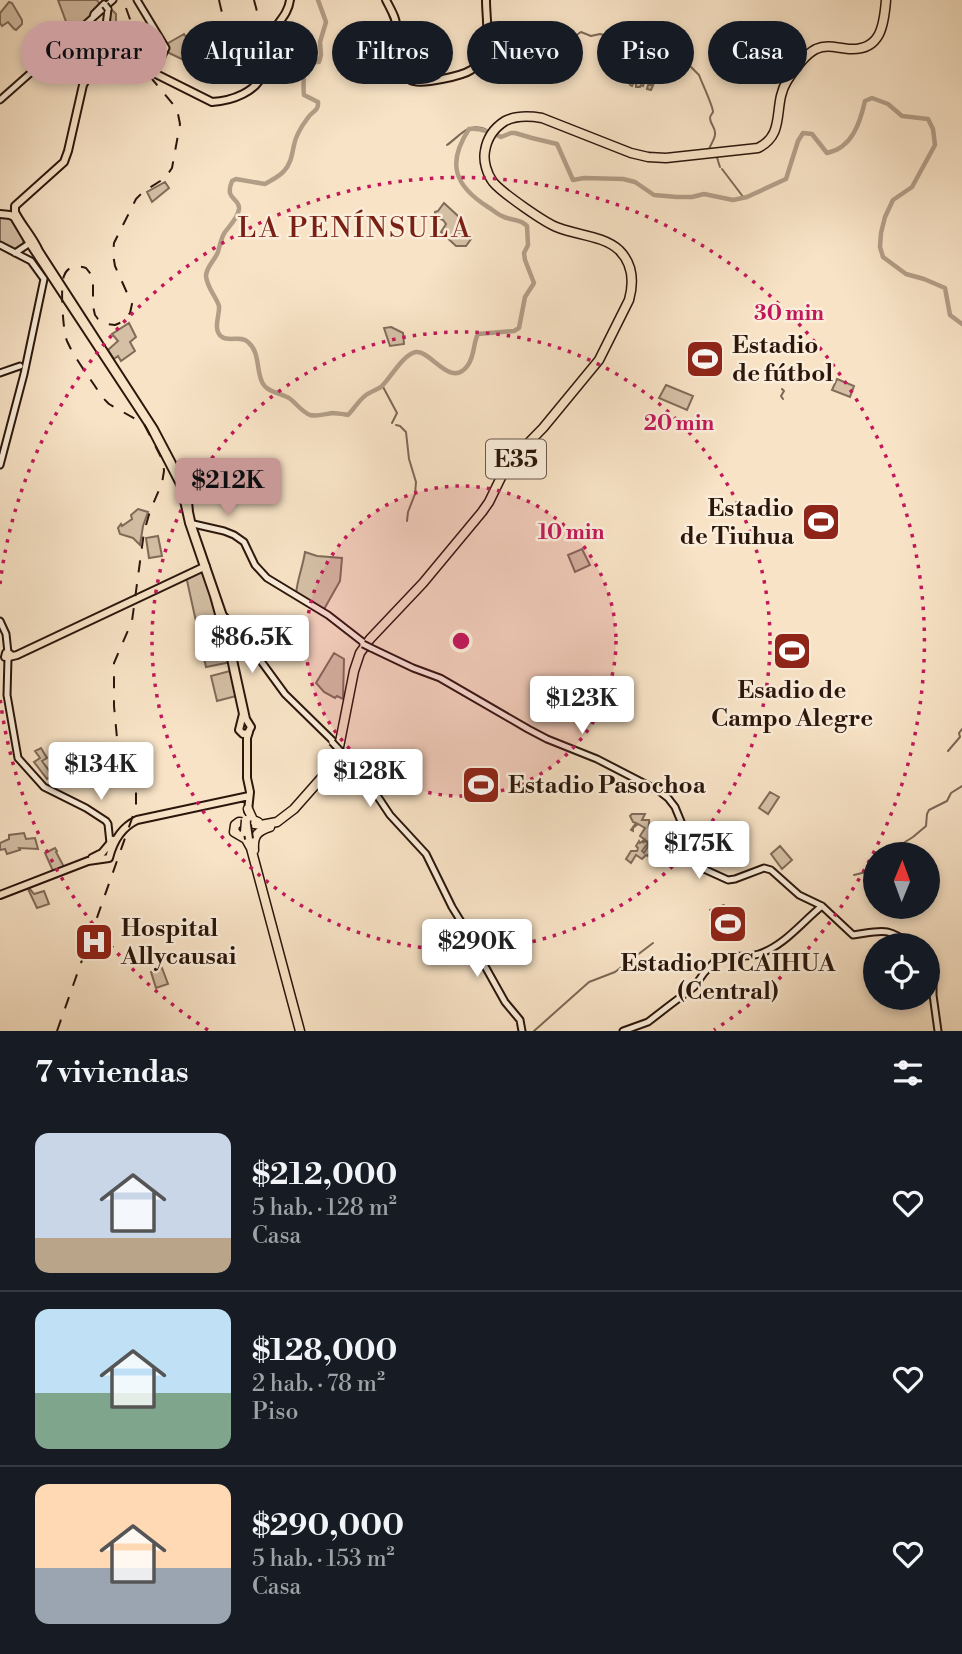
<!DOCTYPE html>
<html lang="es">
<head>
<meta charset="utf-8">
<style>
  body { margin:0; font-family:"Libre Bodoni",serif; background:#242831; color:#f1f3f6; height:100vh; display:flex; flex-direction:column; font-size:26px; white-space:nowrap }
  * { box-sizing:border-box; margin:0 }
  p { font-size:23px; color:#9ea1a6 }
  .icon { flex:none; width:38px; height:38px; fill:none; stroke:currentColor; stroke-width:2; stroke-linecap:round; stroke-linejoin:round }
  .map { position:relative; height:1031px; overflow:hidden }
  .sheet { display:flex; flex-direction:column; background:#171b24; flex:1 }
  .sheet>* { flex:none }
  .guide { position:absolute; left:21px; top:21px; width:920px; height:63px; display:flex; gap:14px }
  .needle { width:46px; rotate:1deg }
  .tools { position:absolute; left:863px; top:842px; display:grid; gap:14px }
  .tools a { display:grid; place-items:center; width:77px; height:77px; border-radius:50%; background:#171b24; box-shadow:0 4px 10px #0003; font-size:35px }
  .price { position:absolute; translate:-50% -60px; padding:0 16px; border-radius:7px; background:#fff; color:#222; font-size:23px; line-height:46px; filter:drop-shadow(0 2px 4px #0008) }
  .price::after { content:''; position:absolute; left:50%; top:42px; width:21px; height:16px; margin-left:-10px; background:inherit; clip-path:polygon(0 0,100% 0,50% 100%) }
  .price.selected { background:#c59692; color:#111 }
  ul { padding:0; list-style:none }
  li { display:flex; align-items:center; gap:21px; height:175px; padding:0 35px }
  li+li { border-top:2px solid #363941 }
  li span { display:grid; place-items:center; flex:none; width:196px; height:140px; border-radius:14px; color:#555 }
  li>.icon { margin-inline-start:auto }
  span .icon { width:84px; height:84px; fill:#fffc; stroke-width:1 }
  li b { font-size:30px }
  h2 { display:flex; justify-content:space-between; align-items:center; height:84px; padding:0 35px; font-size:30px }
  .tag { padding:0 24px; border-radius:32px; background:#171b24; box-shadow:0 4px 10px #0003; font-size:24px; line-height:63px }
  .tag.selected { background:#c59692; color:#111 }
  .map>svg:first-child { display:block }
  .green { fill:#d5c0a6; stroke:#806b59; stroke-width:2 }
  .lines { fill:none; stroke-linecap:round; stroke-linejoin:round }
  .stream { stroke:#7c6756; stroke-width:2 }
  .river { stroke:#b29d87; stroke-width:4.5 }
  .secondary-casing { stroke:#2b160c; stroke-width:9 }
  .primary-casing { stroke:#2b160c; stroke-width:10 }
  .highway-casing { stroke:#2b160c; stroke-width:11 }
  .secondary { stroke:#faedda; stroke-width:5 }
  .primary { stroke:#f8e3c6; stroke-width:6 }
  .highway { stroke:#f8e3c6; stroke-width:8 }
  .rail { stroke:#2b160c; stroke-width:2; stroke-dasharray:12 12; stroke-linecap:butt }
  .secondary-bridge-casing { stroke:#2b160c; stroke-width:9; stroke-linecap:butt }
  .primary-bridge-casing { stroke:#2b160c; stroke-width:10; stroke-linecap:butt }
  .highway-bridge-casing { stroke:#2b160c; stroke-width:11; stroke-linecap:butt }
  .secondary-bridge { stroke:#faedda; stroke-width:5 }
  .primary-bridge { stroke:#f8e3c6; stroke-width:6 }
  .highway-bridge { stroke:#f8e3c6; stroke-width:8 }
  .ring { fill:none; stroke:#c2185b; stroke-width:3.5; stroke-dasharray:3.5 7 }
  .labels { text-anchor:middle; stroke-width:5; stroke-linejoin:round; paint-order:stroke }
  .shield { fill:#faedda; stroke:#69564a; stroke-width:2 }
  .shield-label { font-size:23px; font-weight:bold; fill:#2b160c }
  .poi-label { font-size:24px; font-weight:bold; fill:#2b160c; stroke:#faedda; text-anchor:start }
  .quarter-label { font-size:28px; letter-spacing:2px; fill:#7a1f14; stroke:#faedda }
  .centre { fill:#c2185b; stroke:#faedda; stroke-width:3.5 }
  .ring-label { font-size:21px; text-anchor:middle; font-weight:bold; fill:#c2185b; stroke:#faedda; stroke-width:5; stroke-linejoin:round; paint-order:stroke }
</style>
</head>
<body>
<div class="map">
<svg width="962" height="1031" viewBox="0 0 962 1031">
  <rect width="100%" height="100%" fill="#f8e3c6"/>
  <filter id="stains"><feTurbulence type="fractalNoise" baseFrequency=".00286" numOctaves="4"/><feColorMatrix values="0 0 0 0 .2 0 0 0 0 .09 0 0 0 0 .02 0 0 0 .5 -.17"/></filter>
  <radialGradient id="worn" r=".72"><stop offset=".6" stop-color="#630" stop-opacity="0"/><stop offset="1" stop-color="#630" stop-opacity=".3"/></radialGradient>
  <!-- green -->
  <path class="green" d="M 58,0 L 97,0 L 101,6 L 91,17 L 71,35 Z
    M 9,2 L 12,3 L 22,20 L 22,24 L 16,30 L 14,29 L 8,22 L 2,26 L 0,23 L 0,13 Z
    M 110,8 L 116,14 L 116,21 L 135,55 L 130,56 L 112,48 L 111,42 L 106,38 Z
    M 184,34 L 198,56 L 192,64 L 167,52 L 165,45 Z
    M 627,59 L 632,59 L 646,72 L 650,70 L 645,68 L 637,59 L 661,59 L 656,74 L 655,71 L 653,71 L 655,73 L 656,83 L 654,83 L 651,90 L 647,89 L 648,85 L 651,85 L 652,82 L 645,80 L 643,86 L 641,85 L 640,87 L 636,87 L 636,82 L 634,82 L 632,86 L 630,85 L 631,79 L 634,78 L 634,75 L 628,74 L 628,72 L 625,71 Z
    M 165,182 L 169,188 L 152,202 L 147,192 Z
    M 444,203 L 458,216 L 464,223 L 456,231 L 464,238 L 467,237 L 471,239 L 466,246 L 456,246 L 441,232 L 446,224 L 443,220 L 436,217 L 435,212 L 438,211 Z
    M 0,217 L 12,218 L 24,238 L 23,245 L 13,251 L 2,245 L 0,241 Z
    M 129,323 L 136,337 L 130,342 L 135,351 L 121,361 L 118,356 L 114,359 L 108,350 L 118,341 L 112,334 Z
    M 391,327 L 403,333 L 404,344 L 390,346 L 384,328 Z
    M 705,346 L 716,353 L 706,371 L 694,365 Z
    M 837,379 L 854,386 L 850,397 L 832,390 Z
    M 666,385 L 693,396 L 687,410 L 659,398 Z
    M 138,509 L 148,512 L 143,526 L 140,545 L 133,538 L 120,534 L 118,528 L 121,524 L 122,526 L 132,519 L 131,515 Z
    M 829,514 L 831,527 L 813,530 L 811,516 Z
    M 158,536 L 162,556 L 149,558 L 146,538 Z
    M 582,549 L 590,565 L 575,572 L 568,555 Z
    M 305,552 L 317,556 L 342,558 L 340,581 L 323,611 L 296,594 C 297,580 303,566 305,552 Z
    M 204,568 L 231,662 L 206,667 L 186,576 Z
    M 787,642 L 804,649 L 795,660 L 780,652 Z
    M 334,653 L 344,659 L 343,699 L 337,696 L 335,698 L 324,692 L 316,683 Z
    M 230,671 L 236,696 L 217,701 L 211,676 Z
    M 41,748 L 47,758 L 42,761 L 53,776 L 47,779 L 34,762 L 40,758 L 35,751 Z
    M 472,776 L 491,779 L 490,793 L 470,791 Z
    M 770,792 L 779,797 L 768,814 L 759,808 Z
    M 632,814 L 645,814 L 642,820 L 649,820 C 650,828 645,827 654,832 L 654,837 L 652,836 L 649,843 L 640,836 L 645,828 L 638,824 L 633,828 L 633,831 L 631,830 L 636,823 L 633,822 L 630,816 Z
    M 24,833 L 26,839 L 35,838 L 38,849 L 19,848 L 20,850 L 7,854 L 5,849 L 0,850 L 0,843 L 9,839 L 9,835 Z
    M 644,840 L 643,843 L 645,841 L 648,843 L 642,851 L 644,853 L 649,845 L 652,847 L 648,856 L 646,855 L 642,859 L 636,855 L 631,863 L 626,859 L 631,851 L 637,851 L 638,848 L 636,846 L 639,841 L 640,843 Z
    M 780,846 L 792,860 L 782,869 L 771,854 Z
    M 55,848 L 57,851 L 56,852 L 64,867 L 53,871 L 45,853 Z
    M 28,889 L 30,889 L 34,894 L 44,891 L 49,904 L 37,908 Z
    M 724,913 L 738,927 L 732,934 L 718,920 Z
    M 162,968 L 168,984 L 156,988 L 151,972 Z"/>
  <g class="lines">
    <!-- stream -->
    <path class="stream" d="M 550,27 C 554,34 563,42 572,38 C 575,36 578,34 581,32 L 591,36 L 600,34 L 608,36 L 618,32 L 628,34 L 634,31 L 640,34 L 644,32 L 647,35 L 659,39 L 666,37 L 674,41 L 685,54 L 687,63 L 699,75 C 701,81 713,106 713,112 C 712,114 710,116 710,118 C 710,124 716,128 715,134 C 715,140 710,144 709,150
      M 447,145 C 460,136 468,122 485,129
      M 717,158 L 718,160
      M 718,161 L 720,167
      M 722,169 L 744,198
      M 382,385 L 397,413 L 392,423
      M 782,389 L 784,391 L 781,396 L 783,399
      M 396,425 L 400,426 L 406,432 L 409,459 L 416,482 L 415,494 L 408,512 L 407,521
      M 948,751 L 960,737 L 959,733 L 962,729
      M 886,854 L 913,837 L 926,826 L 927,814 L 929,810 L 947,801 L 951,793 L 962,786
      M 854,875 L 870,871 L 875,863
      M 710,910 L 724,905
      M 534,1031 L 589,982 L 615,972 L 653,943"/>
    <!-- river -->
    <path class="river" d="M 318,0 L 326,22 L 320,42 L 321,55 L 319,62 L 308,62 L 304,64 C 304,71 303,90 304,95 L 318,102 C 319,111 312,111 307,119 C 301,127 296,135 294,145 C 292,154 291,164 284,171 C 279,177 271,180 265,184 L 236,179 L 232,181 C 224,201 240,197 239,209 C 238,218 230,225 225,232 C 221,238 220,245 218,252 C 215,260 206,267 206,276 C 207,288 216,296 219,306 C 220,315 212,330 222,337 C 230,342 241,335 248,342 C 260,352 256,369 262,382 C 266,392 281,393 289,398 C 296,403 302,412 310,415 C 317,417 325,414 332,413 C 337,413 342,414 348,415 C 354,409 359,400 366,395 C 370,392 376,390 381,387 C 390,379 403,354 416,352 C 431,350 451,390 468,365 C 475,355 473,343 478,334 L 514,331 L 519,328 L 525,297 L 534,283 L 525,260 L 524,253 L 528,245 L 527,226 C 520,218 510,221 502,216 C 497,214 493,210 488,207 C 455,186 446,164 469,129 C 481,128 490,132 501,137 L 511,133 L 515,133 L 532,138 L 557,144 L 573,180 L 584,178 L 623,179 L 635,182 L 654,195 L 677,197 L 692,197 L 704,194 L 733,200 L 747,197 L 786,179 L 798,141 L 803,133 L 812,134 L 827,153 C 852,148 860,123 865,101 L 872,98 L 888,104 L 902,116 L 928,119 L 933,129 L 935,145 L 912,187 L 893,200 L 885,217 L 881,233 L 880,247 L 883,257 L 906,274 L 924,279 L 945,288 L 950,315 L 962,324"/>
    <defs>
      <path id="secondary" d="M 137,0 L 166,48 L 154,73
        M 93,17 L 94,14 L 104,4
        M 104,42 L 108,9
        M 0,100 L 113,0
        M 0,245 L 31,261 L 44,279 L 24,374 L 0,465
        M 15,253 L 30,243
        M 0,373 L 20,366
        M 189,523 L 224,531 L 234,535 L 244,542 L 255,565 L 267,578 L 328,615 L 364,643
        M 223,615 L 239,631 L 285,694 L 333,741
        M 0,621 L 6,634 L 8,653
        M 371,648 L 413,668 L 440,678 L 528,729 L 547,739 L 597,759 L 659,791 L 668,798 L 675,807 L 696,858 L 706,870 L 728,880 L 735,879 L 764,868 L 771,870 L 799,895 L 822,906 L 853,935 C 881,931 887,926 911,945
        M 8,658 L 7,695 L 18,758 L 44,787 L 86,808 L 106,821 L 108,824 L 110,843
        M 346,757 L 366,779 L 390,815 L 426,854 L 452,907 L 473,941 L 472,943 L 505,1002 L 520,1020 L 522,1031
        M 928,965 L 933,973 L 933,995 L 938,1031
        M 623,1031 L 648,1022 L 670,1005 L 694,987 L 704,973 L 719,957 C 732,955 746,958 759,954 C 784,946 802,922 822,906"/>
      <path id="primary" d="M 386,0 C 391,10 397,19 397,30 C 398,43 392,61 401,72 C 404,76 409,80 414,81 C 424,84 462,76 471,70 C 476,67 480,63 482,59 C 491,43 486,18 486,0
        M 105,50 L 99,48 L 102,43 L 106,43 L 110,49 L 145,65
        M 152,72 L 212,102 C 231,101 258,92 263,72 C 266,61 264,49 269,39 C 275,24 288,16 290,0
        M 0,214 L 10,215 L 14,217 L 30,244 L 150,426 L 181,486 L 181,491 L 183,496 L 189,523 L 214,596 L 230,654 L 243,714 L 239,730 L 243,734 L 248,733 L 251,727 L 246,719 L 224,619 L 192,526 L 189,512 L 187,490 L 184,486 L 154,429 L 39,251 C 33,237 22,226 15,212 L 15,206 L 64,162 L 68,151 L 83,85 L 87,78 L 101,63 L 105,50
        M 6,653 L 10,654 L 9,657 L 5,657 Z
        M 9,657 L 17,655 L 206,566
        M 248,811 L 250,792 L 247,778 L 247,738 L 249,732
        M 92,858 L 102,853 L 113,840
        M 0,895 L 88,861 L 109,858 C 113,842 122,827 137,820 L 249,796"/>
      <path id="highway" d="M 248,809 L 253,820 L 258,822
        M 254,850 C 253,836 257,831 270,827
        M 300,1031 L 251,848 L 246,839 L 234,832 L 235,825 L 239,822 L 261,825 L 277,822 L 294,809 L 332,766 L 339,747 L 354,671 L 360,653 L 370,639 L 423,583 L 482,512 L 489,502 L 507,465 L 543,428 L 599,360 L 629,300 C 634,282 633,264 619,250 C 604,236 577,235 559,228 C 546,224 501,192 493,182 C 487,174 483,161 485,151 C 487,138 494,128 505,121 C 517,115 530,116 542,118 L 631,153 L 648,157 L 666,158 L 758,148 C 787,134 772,105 787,81 C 794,70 804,55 816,49 C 827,44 837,48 849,49 C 881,51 884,25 886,0"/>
    </defs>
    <!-- secondary casing -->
    <use href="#secondary" class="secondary-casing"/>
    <!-- primary casing -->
    <use href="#primary" class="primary-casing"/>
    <!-- highway casing -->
    <use href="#highway" class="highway-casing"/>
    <!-- secondary -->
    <use href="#secondary" class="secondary"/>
    <!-- primary -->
    <use href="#primary" class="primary"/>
    <!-- highway -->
    <use href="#highway" class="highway"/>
    <!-- rail -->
    <path class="rail" d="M 219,0 C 221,9 223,20 230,27 C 240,36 256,31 257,17 C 258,12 255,5 254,0
      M 57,1031 L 136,807 L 136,790 L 122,758 L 117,738 L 114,706 L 114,663 L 132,621 L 144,532 L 150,511 L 162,483 L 164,471 L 163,461 L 144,424 L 109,404 L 102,397 C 91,379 76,361 67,341 C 63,333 60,285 64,276 C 67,266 77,265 86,268 L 93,277 L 93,306 L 95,315 L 98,319 L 106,324 L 115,325 L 122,322 L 130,313 L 132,304 L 115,266 L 113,254 L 114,243 L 136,199 L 143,192 L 165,178 L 172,168 L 180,124 L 177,109 L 152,79 L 123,0"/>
    <defs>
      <path id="secondary-bridge" d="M 105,5 L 108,9
        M 363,644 L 371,648
        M 332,742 L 346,757"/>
      <path id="primary-bridge" d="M 145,65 L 153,70
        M 247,825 L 249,839"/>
      <path id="highway-bridge" d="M 245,832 L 246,820"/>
    </defs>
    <!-- secondary-bridge casing -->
    <use href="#secondary-bridge" class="secondary-bridge-casing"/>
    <!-- primary-bridge casing -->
    <use href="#primary-bridge" class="primary-bridge-casing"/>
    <!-- highway-bridge casing -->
    <use href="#highway-bridge" class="highway-bridge-casing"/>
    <!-- secondary-bridge -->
    <use href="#secondary-bridge" class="secondary-bridge"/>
    <!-- primary-bridge -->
    <use href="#primary-bridge" class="primary-bridge"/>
    <!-- highway-bridge -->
    <use href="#highway-bridge" class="highway-bridge"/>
  </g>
  <!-- distance rings -->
  <circle cx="461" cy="641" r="155" fill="#c2185b" fill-opacity=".12"/>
  <g class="ring">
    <circle cx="461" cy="641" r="155"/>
    <circle cx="461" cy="641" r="309"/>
    <path d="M208 1030A464 464 0 0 1 0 698M0 584A464 464 0 1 1 714 1030"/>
  </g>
  <!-- icons -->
  <defs>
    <symbol id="stadium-square" viewBox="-11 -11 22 22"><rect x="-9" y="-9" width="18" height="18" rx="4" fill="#8f2418" stroke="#faedda"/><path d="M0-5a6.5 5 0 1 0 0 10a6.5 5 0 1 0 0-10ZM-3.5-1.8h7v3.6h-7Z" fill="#fff"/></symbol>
    <symbol id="hospital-square" viewBox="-11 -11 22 22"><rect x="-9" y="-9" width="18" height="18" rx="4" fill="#8f2418" stroke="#faedda"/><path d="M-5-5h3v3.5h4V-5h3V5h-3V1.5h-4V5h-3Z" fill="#fff"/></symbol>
  </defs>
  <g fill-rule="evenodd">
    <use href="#stadium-square" x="683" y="337" width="44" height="44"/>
    <use href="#stadium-square" x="799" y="500" width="44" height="44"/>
    <use href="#stadium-square" x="770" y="629" width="44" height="44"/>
    <use href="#stadium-square" x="459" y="763" width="44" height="44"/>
    <use href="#stadium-square" x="706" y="902" width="44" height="44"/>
    <use href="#hospital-square" x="72" y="920" width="44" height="44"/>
  </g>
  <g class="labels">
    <!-- shield labels -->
    <rect class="shield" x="486" y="439.5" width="60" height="39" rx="5"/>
    <g class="shield-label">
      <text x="516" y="467">E35</text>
    </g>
    <!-- poi labels -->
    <g class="poi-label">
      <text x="732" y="353">Estadio<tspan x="732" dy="28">de fútbol</tspan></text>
      <text x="794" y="516" text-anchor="end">Estadio<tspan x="794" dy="28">de Tiuhua</tspan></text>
      <text x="792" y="698" text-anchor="middle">Esadio de<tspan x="792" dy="28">Campo Alegre</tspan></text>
      <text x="508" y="793">Estadio Pasochoa</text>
      <text x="121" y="936">Hospital<tspan x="121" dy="28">Allycausai</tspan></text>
      <text x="728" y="971" text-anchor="middle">Estadio PICAIHUA<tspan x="728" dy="28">(Central)</tspan></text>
    </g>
    <!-- quarter labels -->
    <g class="quarter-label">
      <text x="355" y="237">LA PENÍNSULA</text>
    </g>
  </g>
  <circle cx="461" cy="641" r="10" class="centre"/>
  <g class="ring-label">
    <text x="789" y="320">30 min</text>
    <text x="679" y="430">20 min</text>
    <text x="571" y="539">10 min</text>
  </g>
  <rect width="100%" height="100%" filter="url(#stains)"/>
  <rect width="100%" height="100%" fill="url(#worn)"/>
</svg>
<div class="tools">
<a><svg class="needle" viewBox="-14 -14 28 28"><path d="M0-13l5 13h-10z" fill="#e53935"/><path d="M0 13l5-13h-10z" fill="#9ea1a6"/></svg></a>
<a><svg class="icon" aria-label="locate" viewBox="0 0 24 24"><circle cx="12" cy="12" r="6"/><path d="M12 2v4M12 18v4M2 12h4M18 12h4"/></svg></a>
</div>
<b class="price selected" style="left:228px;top:518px">$212K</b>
<b class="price" style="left:252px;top:675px">$86.5K</b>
<b class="price" style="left:582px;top:736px">$123K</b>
<b class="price" style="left:101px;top:802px">$134K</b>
<b class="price" style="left:370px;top:809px">$128K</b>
<b class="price" style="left:699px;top:881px">$175K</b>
<b class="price" style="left:477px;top:979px">$290K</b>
<div class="guide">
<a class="tag selected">Comprar</a>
<a class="tag">Alquilar</a>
<a class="tag">Filtros</a>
<a class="tag">Nuevo</a>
<a class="tag">Piso</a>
<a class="tag">Casa</a>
</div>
</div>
<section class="sheet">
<h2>7 viviendas<svg class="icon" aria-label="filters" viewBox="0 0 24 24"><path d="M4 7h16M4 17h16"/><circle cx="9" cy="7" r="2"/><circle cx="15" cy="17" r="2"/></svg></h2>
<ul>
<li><span style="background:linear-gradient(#c9d6e8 75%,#b9a48a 0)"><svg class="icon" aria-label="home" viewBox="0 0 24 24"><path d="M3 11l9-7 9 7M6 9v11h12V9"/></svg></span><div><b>$212,000</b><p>5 hab. · 128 m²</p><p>Casa</p></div><svg class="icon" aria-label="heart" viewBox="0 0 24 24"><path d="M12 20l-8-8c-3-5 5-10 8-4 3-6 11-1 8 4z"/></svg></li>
<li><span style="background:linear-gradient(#bfe0f5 60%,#7fa58c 0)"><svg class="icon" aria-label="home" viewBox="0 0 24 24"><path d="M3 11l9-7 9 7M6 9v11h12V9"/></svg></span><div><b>$128,000</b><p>2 hab. · 78 m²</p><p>Piso</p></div><svg class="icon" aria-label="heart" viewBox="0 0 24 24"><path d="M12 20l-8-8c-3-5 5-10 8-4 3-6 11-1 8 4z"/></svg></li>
<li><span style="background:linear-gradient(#ffd9b3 60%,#9aa5b1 0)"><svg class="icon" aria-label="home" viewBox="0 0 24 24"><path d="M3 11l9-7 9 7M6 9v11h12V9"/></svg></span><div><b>$290,000</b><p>5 hab. · 153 m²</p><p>Casa</p></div><svg class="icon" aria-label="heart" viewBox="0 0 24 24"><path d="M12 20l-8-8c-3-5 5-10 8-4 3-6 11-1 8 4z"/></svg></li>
</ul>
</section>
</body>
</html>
